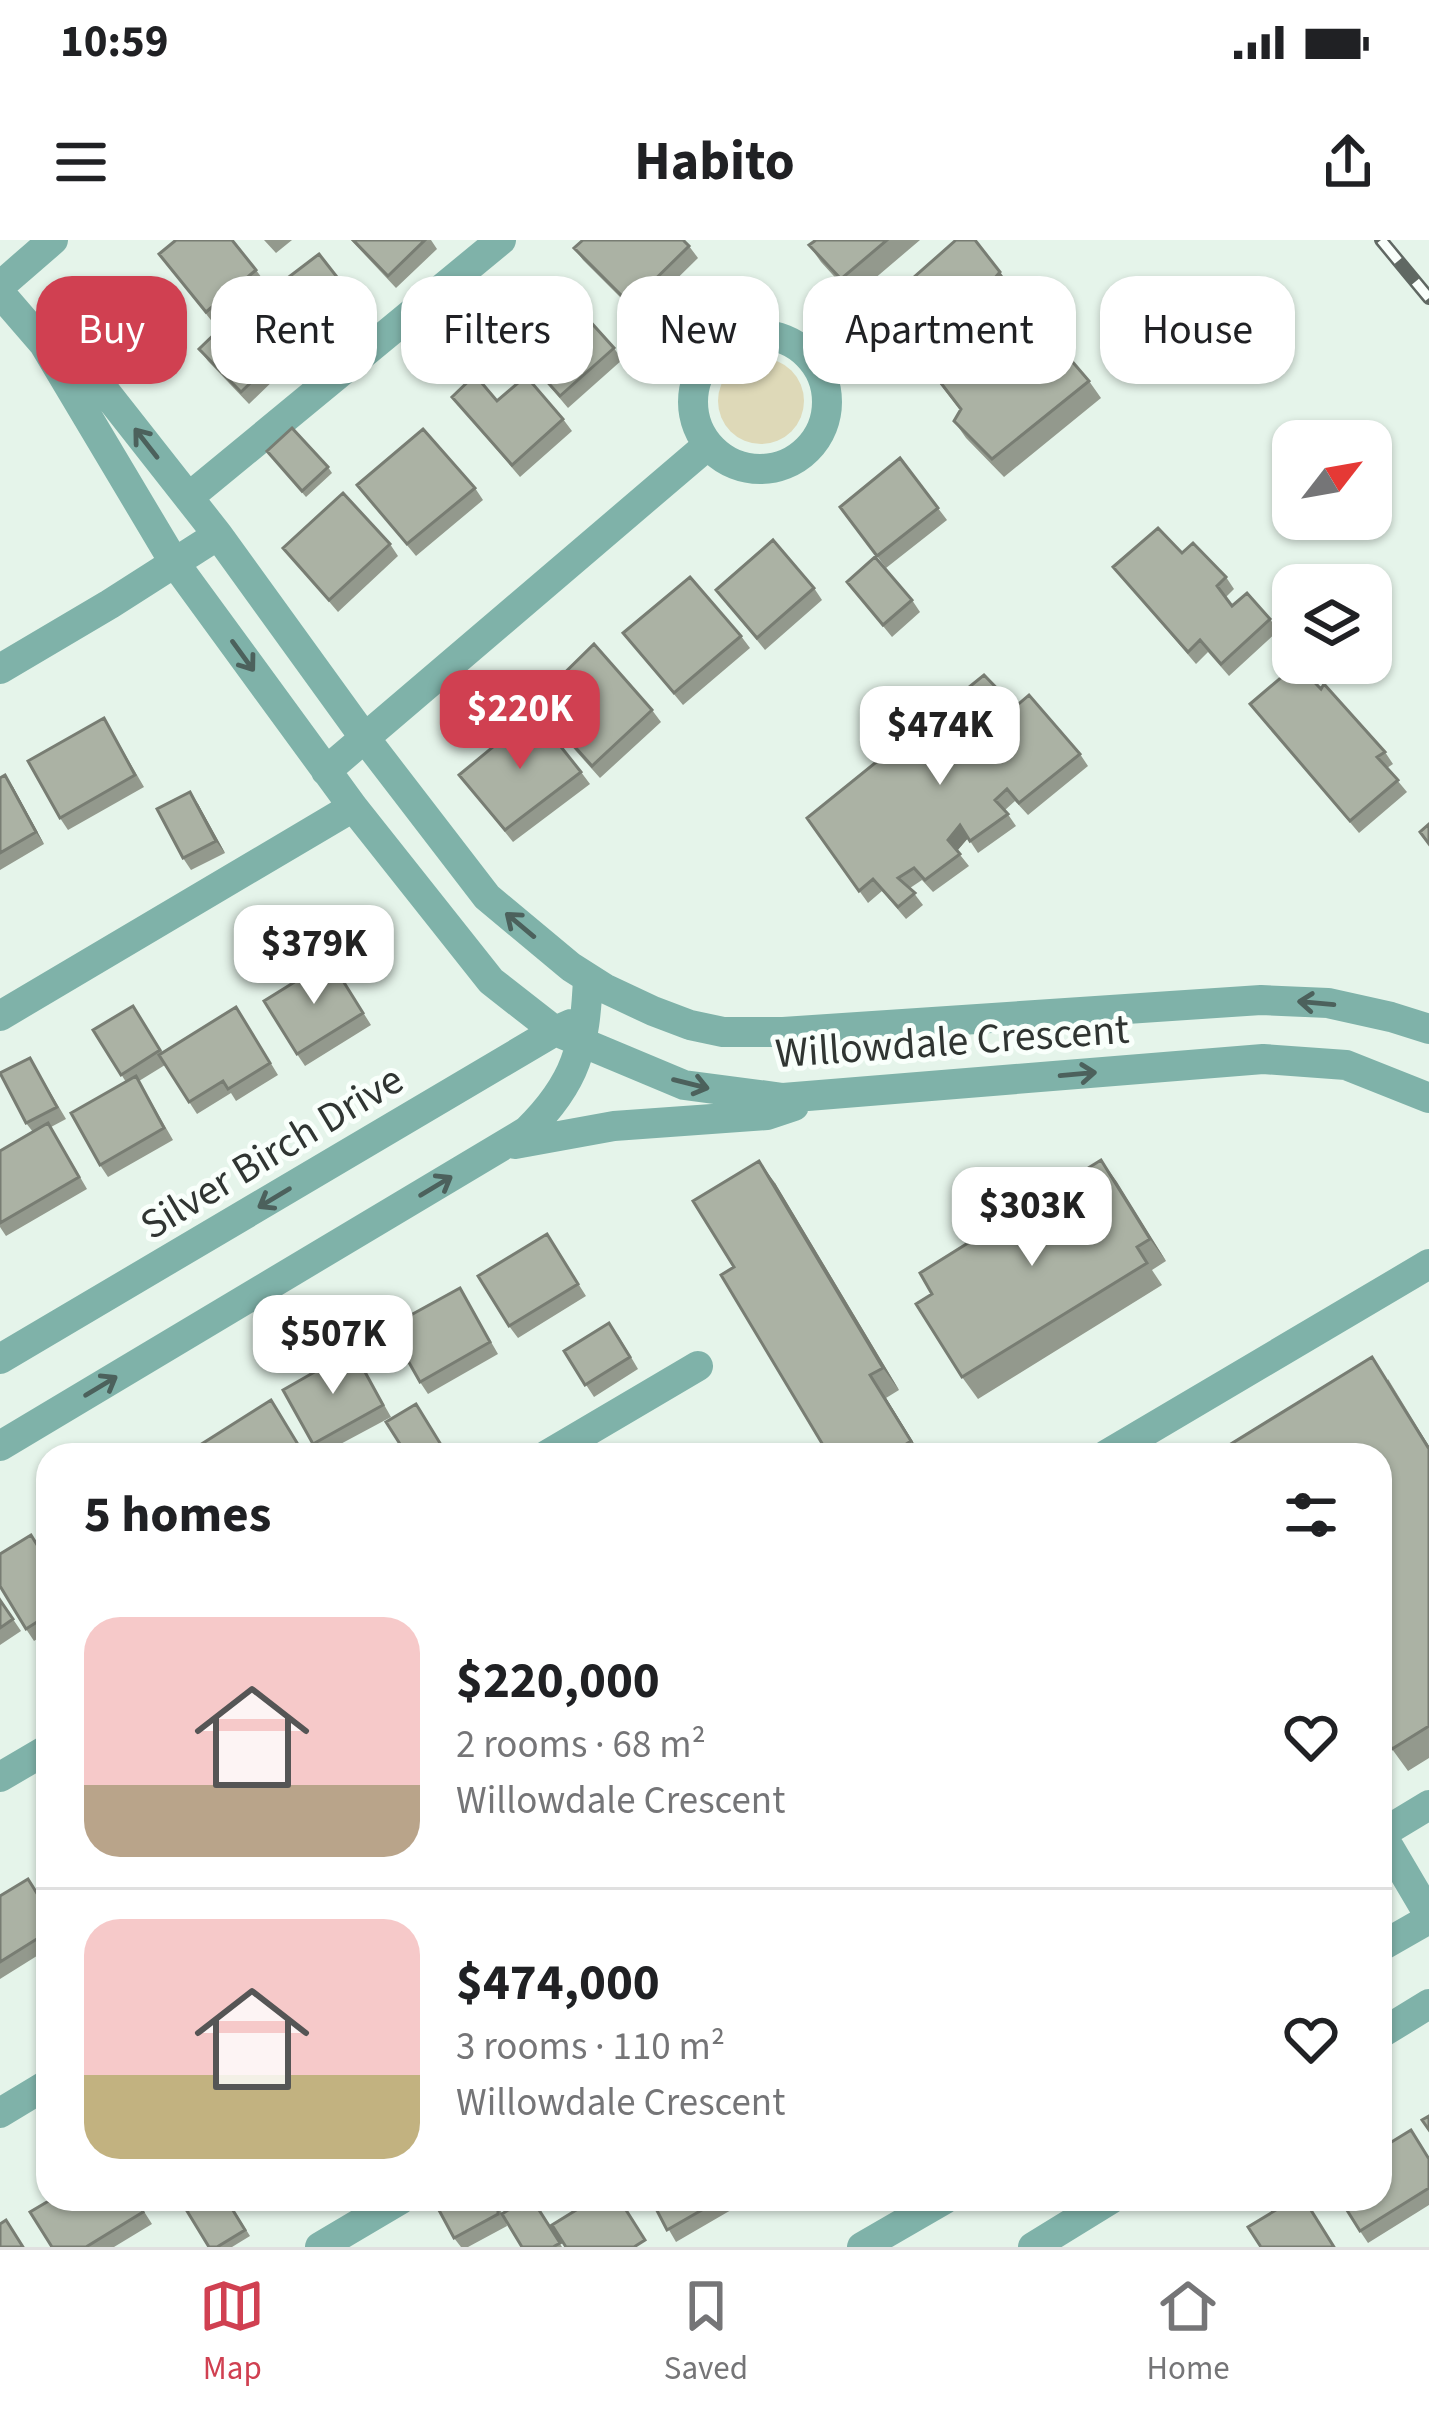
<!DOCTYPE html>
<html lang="en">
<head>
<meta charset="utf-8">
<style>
  body { margin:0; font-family:"Source Sans 3",sans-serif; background:#f2f2f2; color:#202124; height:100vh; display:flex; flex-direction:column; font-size:45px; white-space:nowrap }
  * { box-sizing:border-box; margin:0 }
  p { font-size:39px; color:#757577 }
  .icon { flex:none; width:66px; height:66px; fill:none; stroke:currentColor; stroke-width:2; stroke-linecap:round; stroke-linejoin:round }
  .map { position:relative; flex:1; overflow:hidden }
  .side { position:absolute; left:36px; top:1203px; width:1356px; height:768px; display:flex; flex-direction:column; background:#fff; border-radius:36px; box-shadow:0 3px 9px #0004 }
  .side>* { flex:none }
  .hud { position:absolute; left:36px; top:36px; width:1359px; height:108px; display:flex; gap:24px }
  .needle { width:78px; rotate:59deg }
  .tools { position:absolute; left:1272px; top:180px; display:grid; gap:24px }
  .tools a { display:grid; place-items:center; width:120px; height:120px; border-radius:24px; background:#fff; box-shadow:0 3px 9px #0004; font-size:60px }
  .price { position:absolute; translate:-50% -102px; padding:0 27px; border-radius:24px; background:#fff; color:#222; font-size:39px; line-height:78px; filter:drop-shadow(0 3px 6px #0008) }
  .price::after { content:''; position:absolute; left:50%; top:72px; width:36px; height:27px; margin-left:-18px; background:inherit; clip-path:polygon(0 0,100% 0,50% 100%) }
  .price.active { background:#d04051; color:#fff }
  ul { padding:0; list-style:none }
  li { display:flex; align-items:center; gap:36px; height:300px; padding:0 48px }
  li+li { border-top:3px solid #e0e0e0 }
  li span { display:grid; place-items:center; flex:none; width:336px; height:240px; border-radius:36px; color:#555 }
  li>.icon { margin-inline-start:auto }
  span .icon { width:144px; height:144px; fill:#fffc; stroke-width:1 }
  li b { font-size:51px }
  h2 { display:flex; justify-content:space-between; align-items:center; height:144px; padding:0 48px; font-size:51px }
  .pill { padding:0 42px; border-radius:36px; background:#fff; box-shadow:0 3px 9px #0004; font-size:42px; line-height:108px }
  .pill.active { background:#d04051; color:#fff }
  .status { display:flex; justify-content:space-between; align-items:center; height:84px; padding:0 60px; background:#fff; direction:ltr }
  .status svg { height:33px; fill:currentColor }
  header { display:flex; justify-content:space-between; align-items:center; height:156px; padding:0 48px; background:#fff; font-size:54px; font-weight:700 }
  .menu { display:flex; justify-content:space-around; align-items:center; height:168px; border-top:3px solid #e0e0e0; background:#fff; font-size:33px; color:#757577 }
  .menu a { display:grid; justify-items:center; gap:6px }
  .menu .active { color:#d04051 }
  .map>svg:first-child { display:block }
  .green { fill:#ded9b8 }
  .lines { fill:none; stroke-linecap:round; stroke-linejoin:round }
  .minor { stroke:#7fb2a9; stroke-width:30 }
  .rail-casing { stroke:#606863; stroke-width:14 }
  .rail { stroke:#f9fffb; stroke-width:9; stroke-dasharray:27; stroke-linecap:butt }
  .wall { fill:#93998d }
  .shaded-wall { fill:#787d73 }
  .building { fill:#abb2a4; stroke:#787d73; stroke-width:3 }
  .oneway { stroke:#4c615c }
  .labels { text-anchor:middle; stroke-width:10; stroke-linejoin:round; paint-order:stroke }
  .street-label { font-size:42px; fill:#303532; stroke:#f9fffb }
</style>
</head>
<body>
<div class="status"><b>10:59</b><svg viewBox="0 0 49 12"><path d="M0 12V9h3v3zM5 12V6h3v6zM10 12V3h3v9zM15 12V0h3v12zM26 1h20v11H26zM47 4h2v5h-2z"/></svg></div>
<header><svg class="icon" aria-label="menu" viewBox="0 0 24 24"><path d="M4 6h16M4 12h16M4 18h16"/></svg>Habito<svg class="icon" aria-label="share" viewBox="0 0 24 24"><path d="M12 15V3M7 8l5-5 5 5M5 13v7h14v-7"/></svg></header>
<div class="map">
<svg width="1429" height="2007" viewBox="0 0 1429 2007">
  <rect width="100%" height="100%" fill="#e5f4ea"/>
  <!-- green -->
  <path class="green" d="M718 161a43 43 0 1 1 86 0a43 43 0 1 1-86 0Z"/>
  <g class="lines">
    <!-- minor -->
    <path class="minor" d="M 0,46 L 53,0
      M 0,53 L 44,104 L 174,322 L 353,567 L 491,741 L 555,791 L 684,845 L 783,858 L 1263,819 L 1346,825 L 1429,858
      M693 162a67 67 0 1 1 134 0a67 67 0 1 1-134 0Z
      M 58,115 L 104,150 L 218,295 L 364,497 L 487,657 L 571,727 L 604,748 L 653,771 L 690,785 L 723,792 L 783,792 L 1261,760 L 1328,763 L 1391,777 L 1429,789
      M 189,257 L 501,0
      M 0,429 L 110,364 L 218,295
      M 326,531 L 708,205
      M 0,776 L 353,567
      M 515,904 L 614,886 L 767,875 L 794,866
      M 0,1119 L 555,791 L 571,784
      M 0,1206 L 527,891 C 577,842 585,807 588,738
      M 547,1215 L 698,1126
      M 1106,1215 L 1429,1024
      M 0,1537 L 48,1509
      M 1380,1592 L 1429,1675
      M 1381,1594 L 1429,1565
      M 1380,1707 L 1429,1679
      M 1380,1794 L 1429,1764
      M 0,1873 L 48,1844
      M 320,2007 L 401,1959
      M 862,2007 L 945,1959
      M 1033,2007 L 1111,1959"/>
    <defs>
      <path id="rail" d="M 1381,0 L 1429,58"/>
    </defs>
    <!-- rail casing -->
    <use href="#rail" class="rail-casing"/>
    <!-- rail -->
    <use href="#rail" class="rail"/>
  </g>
  <!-- wall -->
  <path class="wall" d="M 264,0 L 292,0 L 276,13 Z
    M 351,0 L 431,0 L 437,9 L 396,48 Z
    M 816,0 L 920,0 L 853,57 L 821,22 L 809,5 Z
    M 689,6 L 698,18 L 639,76 L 583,20 L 574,8 Z
    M 159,14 L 256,30 L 265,42 L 214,84 Z
    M 319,14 L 363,72 L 322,105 L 277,46 Z
    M 1000,32 L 1012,49 L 1006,56 L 1044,103 L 1089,141 L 1101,158 L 1004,237 L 966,198 L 954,181 L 960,170 L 933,135 L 918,126 L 883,93 L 870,76 Z
    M 143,41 L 181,94 L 127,131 L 89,79 Z
    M 614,108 L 622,120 L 568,168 L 524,116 Z
    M 199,109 L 271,123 L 279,135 L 249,164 L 208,121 Z
    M 452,157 L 563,179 L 572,191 L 520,237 Z
    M 271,217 L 328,227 L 332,233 L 306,257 Z
    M 900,218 L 947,280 L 886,328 L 840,267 Z
    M 357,245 L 475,248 L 483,260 L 416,316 Z
    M 390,304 L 398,316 L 338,372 L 283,308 Z
    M 1182,313 L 1226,337 L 1234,349 L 1226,357 L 1232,366 L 1270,379 L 1278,391 L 1229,436 L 1208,412 L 1196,424 L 1113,327 Z
    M 847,342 L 912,360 L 920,372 L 892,397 Z
    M 814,348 L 822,360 L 765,410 L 716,350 Z
    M 623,393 L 741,396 L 750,408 L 683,465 Z
    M 1321,449 L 1385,512 L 1393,524 L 1387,528 L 1407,552 L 1359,593 L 1250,464 Z
    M 535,462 L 652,470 L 661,482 L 600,538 L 543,474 Z
    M 1015,467 L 1080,514 L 1088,526 L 1028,575 L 1015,561 L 1005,570 L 1016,586 L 978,613 L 968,598 L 957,611 L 969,626 L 933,652 L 922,640 L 910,648 L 923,665 L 906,679 L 882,651 L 868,663 L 807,578 Z
    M 104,478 L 144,547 L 68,590 L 60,578 Z
    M 581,532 L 590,544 L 513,602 L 459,535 Z
    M 0,538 L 13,547 L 44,604 L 0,630 Z
    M 198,564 L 225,613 L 191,630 L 183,618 Z
    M 330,720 L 371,785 L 305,826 L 297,814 Z
    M 133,766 L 163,813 L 244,779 L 278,835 L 236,861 L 231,853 L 197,874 L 165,825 L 139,841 L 173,900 L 108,937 L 100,925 L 126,842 L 93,790 Z
    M 30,818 L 66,879 L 51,887 L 87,949 L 6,996 L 0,987 L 0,911 L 33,892 L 26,883 Z
    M 1101,920 L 1166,1021 L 1152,1030 L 1162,1045 L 978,1159 L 962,1137 L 932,1054 Z
    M 775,943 L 899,1150 L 886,1158 L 921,1215 L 829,1215 L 734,1027 Z
    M 547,994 L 586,1056 L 518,1098 L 509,1086 Z
    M 460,1048 L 498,1114 L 428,1154 L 420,1142 Z
    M 618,1095 L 638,1129 L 594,1157 L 564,1111 Z
    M 353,1110 L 391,1177 L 320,1215 L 313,1204 Z
    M 1388,1139 L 1429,1206 L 1429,1518 L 1408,1531 L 1392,1509 Z
    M 48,1303 L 48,1392 L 34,1401 L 26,1389 L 40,1308 Z
    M 0,1360 L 21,1391 L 0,1405 Z
    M 0,1656 L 48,1669 L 48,1709 L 0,1739 Z
    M 1429,1918 L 1429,1965 L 1368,2003 L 1360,1991 Z
    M 136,1959 L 152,1984 L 114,2007 L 52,2007 Z
    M 227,1959 L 250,1996 L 232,2007 L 209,2007 Z
    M 493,1959 L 502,1973 L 533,1959 L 562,2007 L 522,2007 L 506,1981 L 507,1986 L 468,2007 L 461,2007 L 454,1998 Z
    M 651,1959 L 750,1959 L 676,2002 Z"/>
  <!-- shaded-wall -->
  <path class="shaded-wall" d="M 1000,32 L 1012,49 L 1006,57 L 993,40 Z
    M 5,535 L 13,547 L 44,604 L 36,592 Z
    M 190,552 L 198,564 L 225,613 L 216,601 Z
    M 960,585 L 969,597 L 956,612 L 948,600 Z
    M 1101,920 L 1117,942 L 1166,1021 L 1150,999 Z
    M 759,921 L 775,943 L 899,1150 L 883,1128 Z
    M 1372,1117 L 1429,1206 L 1429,1209 Z
    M 870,1135 L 886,1158 L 921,1215 L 911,1201 Z"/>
  <!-- building -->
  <path class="building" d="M 176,0 L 232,0 L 256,30 L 206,72 L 159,14 Z
    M 353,0 L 425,0 L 388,36 Z
    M 583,0 L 683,0 L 689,6 L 630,64 L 574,8 Z
    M 816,0 L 887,0 L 841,39 L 809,5 Z
    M 956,0 L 975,0 L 1000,32 L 993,40 L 1044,103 L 1052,98 L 1089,141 L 992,219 L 954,181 L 961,169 L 921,117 L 905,108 L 870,76 Z
    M 319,14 L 355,60 L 314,93 L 277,46 Z
    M 143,41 L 172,82 L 118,119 L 89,79 Z
    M 578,68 L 614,108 L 560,156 L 524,116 Z
    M 229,80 L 271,123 L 241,152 L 199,109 Z
    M 475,135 L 497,161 L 526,136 L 563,179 L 512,225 L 452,157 Z
    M 292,188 L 328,227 L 302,251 L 267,211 Z
    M 423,189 L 475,248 L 407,304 L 357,245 Z
    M 900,218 L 938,268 L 877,316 L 840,267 Z
    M 343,253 L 390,304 L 329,360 L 283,308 Z
    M 1158,288 L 1182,313 L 1193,303 L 1226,337 L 1217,346 L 1232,366 L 1247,353 L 1270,379 L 1221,424 L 1200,400 L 1188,412 L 1113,327 Z
    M 773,300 L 814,348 L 757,398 L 716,350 Z
    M 875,317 L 912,360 L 883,385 L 847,342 Z
    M 690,337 L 741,396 L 674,453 L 623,393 Z
    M 594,404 L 652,470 L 592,526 L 535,462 Z
    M 1297,424 L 1321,449 L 1324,444 L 1385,512 L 1377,517 L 1398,540 L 1350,581 L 1250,464 Z
    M 984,435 L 1015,467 L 1029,455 L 1080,514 L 1019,563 L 1007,549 L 995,560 L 1008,574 L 970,601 L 960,585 L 948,600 L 960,614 L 925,640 L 914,628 L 898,638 L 915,653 L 898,667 L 873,639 L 859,651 L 807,578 Z
    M 534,473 L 581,532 L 505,590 L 459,535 Z
    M 104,478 L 135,535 L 60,578 L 28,521 Z
    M 5,535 L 36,592 L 0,613 L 0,538 Z
    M 190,552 L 216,601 L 183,618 L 157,569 Z
    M 1429,584 L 1429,604 L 1420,592 Z
    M 330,720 L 363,773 L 297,814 L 264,761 Z
    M 133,766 L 160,810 L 121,835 L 93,790 Z
    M 236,767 L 270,823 L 228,849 L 223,841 L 189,862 L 159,815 Z
    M 30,818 L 57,867 L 26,883 L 0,833 Z
    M 136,836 L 164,888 L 100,925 L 71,873 Z
    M 48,883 L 79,937 L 0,983 L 0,911 Z
    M 1101,920 L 1150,999 L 1137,1007 L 1147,1023 L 962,1137 L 916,1064 L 932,1054 L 920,1033 Z
    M 759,921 L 883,1128 L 870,1135 L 911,1201 L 889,1215 L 829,1215 L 721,1035 L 734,1027 L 693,961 Z
    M 547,994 L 578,1044 L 509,1086 L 478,1036 Z
    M 460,1048 L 490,1102 L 420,1142 L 389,1087 Z
    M 609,1083 L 630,1117 L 585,1145 L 564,1111 Z
    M 353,1110 L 383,1165 L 313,1204 L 283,1150 Z
    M 1372,1117 L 1429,1209 L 1429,1486 L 1392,1509 L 1380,1489 L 1380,1215 L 1213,1215 Z
    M 271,1160 L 302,1211 L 296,1215 L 206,1215 L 200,1205 Z
    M 416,1164 L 443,1208 L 433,1215 L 407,1215 L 386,1182 Z
    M 31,1295 L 39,1308 L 48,1303 L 48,1375 L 26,1389 L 0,1346 L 0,1314 Z
    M 0,1360 L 13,1379 L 0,1388 Z
    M 48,1627 L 48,1642 L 41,1631 Z
    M 28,1639 L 48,1671 L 48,1692 L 0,1722 L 0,1656 Z
    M 1429,1876 L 1429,1890 L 1422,1880 Z
    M 1411,1890 L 1429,1919 L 1429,1948 L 1360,1991 L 1340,1959 L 1380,1959 L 1380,1909 Z
    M 52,1959 L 135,1959 L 143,1972 L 86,2007 L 52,2007 L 30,1972 Z
    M 207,1959 L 226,1959 L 245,1990 L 217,2007 L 209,2007 L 187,1971 Z
    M 433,1959 L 492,1959 L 498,1968 L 498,1974 L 454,1998 Z
    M 525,1959 L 532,1959 L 560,2003 L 553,2007 L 522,2007 L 502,1974 Z
    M 594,1959 L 619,1959 L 645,2000 L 634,2007 L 566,2007 L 552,1985 Z
    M 651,1959 L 721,1959 L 667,1990 Z
    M 1294,1959 L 1304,1959 L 1334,2007 L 1261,2007 L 1248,1987 Z
    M 6,1980 L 23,2007 L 0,2007 L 0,1984 Z"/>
  <!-- one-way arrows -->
  <defs><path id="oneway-shaft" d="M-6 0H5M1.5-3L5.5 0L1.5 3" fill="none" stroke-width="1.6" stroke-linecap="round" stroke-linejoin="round" transform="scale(3)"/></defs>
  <g class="oneway">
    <use href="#oneway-shaft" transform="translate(146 203) rotate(-128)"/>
    <use href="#oneway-shaft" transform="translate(243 416) rotate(54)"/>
    <use href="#oneway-shaft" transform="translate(520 685) rotate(-140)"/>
    <use href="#oneway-shaft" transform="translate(1316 763) rotate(-175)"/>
    <use href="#oneway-shaft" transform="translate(1078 834) rotate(-5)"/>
    <use href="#oneway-shaft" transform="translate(691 844) rotate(14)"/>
    <use href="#oneway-shaft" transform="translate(436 946) rotate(-31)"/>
    <use href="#oneway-shaft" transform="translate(274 958) rotate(149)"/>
    <use href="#oneway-shaft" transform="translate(101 1146) rotate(-31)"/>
  </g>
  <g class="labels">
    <!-- street labels -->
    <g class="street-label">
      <text transform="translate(952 800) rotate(-4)" y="15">Willowdale Crescent</text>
      <text transform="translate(271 911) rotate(-31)" y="15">Silver Birch Drive</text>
    </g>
  </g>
</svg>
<div class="tools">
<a><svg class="needle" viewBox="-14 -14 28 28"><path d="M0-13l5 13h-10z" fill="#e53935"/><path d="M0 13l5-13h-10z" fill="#757577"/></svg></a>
<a><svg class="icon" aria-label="layers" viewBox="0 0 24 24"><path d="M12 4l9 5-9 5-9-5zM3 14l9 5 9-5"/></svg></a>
</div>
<b class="price active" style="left:520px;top:532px">$220K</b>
<b class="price" style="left:940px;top:548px">$474K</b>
<b class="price" style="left:314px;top:767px">$379K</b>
<b class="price" style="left:1032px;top:1029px">$303K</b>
<b class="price" style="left:333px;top:1157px">$507K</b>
<div class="hud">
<a class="pill active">Buy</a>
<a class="pill">Rent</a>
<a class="pill">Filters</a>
<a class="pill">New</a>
<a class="pill">Apartment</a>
<a class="pill">House</a>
</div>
<section class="side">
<h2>5 homes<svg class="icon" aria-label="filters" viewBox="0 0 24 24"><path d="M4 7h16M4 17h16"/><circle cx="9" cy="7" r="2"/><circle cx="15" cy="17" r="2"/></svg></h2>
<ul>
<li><span style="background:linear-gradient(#f6c9c9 70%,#b9a48a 0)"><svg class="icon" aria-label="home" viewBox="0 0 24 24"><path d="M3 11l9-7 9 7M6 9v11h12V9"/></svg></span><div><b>$220,000</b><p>2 rooms · 68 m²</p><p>Willowdale Crescent</p></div><svg class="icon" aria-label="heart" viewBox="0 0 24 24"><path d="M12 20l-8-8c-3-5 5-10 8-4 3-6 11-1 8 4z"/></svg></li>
<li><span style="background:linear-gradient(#f6c9c9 65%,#c2b280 0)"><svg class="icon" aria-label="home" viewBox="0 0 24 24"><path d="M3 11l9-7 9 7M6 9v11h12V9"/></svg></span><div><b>$474,000</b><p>3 rooms · 110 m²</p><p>Willowdale Crescent</p></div><svg class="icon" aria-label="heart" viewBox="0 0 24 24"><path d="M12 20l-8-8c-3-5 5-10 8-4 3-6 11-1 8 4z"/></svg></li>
</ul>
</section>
</div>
<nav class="menu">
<a class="active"><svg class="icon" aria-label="map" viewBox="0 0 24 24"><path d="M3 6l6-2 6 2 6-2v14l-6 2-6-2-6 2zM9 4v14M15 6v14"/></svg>Map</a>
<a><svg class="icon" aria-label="saved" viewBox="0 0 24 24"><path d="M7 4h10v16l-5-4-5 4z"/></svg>Saved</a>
<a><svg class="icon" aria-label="home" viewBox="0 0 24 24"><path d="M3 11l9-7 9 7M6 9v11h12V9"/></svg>Home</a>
</nav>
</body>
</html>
